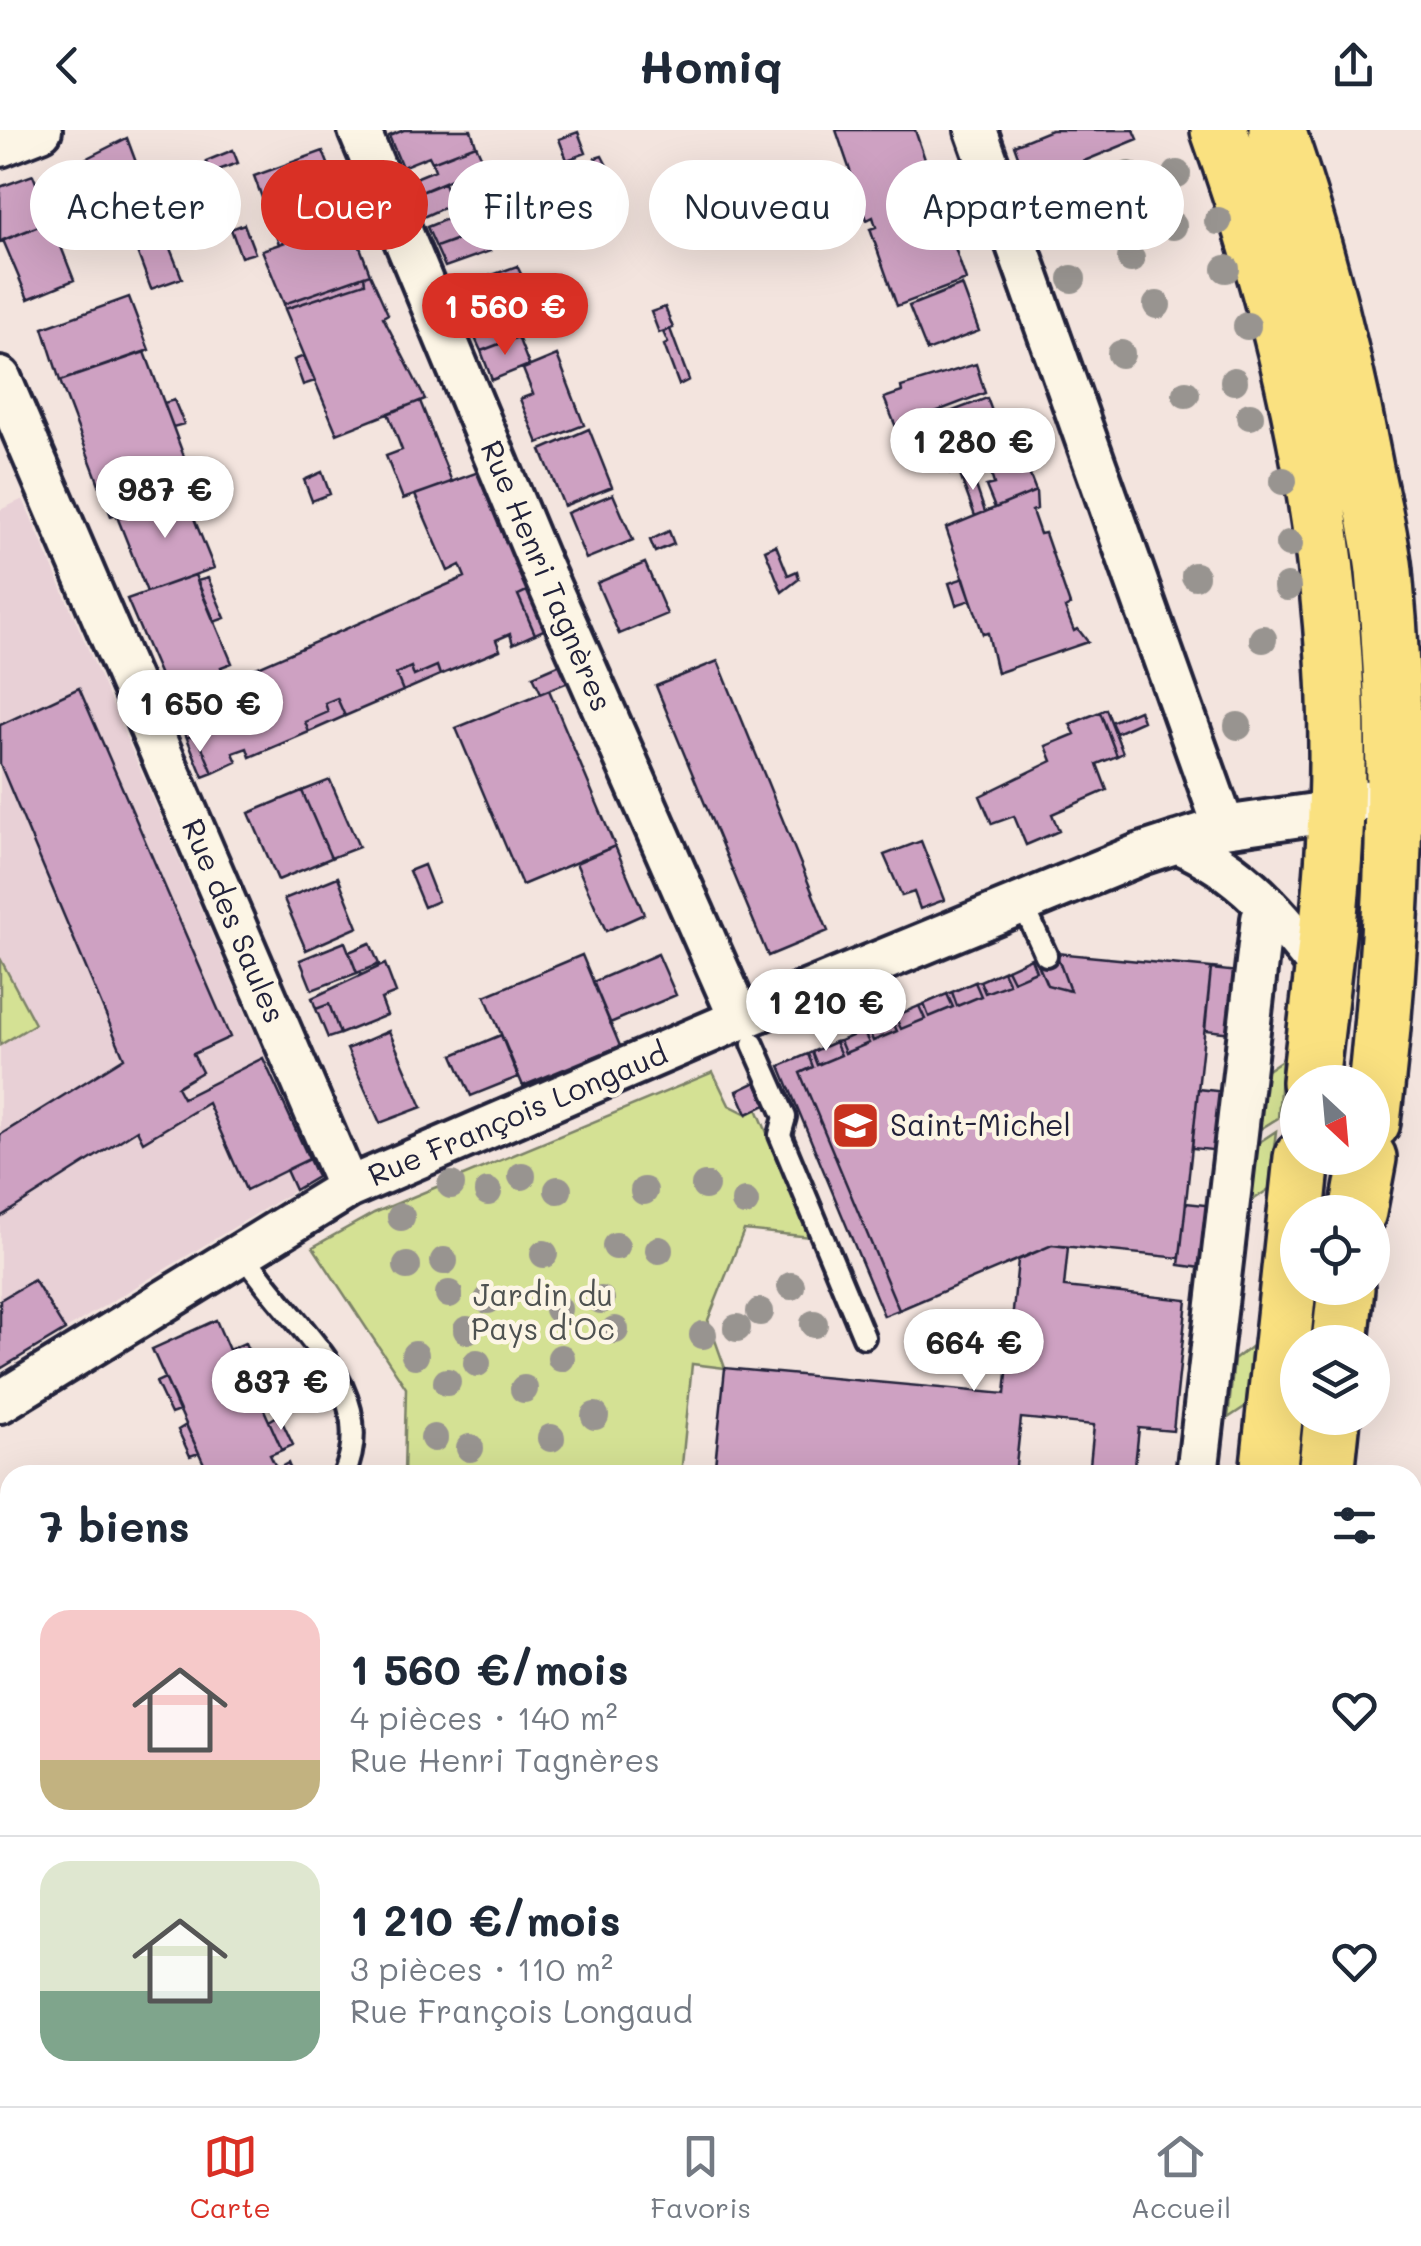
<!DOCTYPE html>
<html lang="fr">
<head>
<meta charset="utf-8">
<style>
  body { margin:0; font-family:Mali,sans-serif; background:#f2f2f3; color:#1f2937; height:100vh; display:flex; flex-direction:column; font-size:38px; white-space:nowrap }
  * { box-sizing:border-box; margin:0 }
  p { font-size:32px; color:#747a83 }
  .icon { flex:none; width:55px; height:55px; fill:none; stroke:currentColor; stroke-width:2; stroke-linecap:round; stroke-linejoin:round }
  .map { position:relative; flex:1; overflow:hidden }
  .sheet { position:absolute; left:0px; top:1335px; width:1422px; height:642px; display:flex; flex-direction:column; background:#fff; border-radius:30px 30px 0 0; box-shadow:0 10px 40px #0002 }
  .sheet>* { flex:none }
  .guide { position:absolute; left:30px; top:30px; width:1362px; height:90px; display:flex; gap:20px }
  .needle { width:65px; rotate:154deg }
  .fabs { position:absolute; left:1280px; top:935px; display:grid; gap:20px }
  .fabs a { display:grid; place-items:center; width:110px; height:110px; border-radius:50%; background:#fff; box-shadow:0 10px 40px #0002; font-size:50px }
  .price { position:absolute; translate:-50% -85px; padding:0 22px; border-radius:35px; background:#fff; color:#222; font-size:32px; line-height:65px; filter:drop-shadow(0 2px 5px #0008) }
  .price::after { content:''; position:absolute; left:50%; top:60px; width:30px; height:22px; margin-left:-15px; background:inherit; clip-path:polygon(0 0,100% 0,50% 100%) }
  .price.active { background:#d93025; color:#fff }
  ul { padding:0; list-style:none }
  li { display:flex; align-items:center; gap:30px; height:250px; padding:0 40px }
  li+li { border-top:2px solid #e0e1e3 }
  li span { display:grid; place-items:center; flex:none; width:280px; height:200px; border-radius:30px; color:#555 }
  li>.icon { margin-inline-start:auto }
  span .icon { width:120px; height:120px; fill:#fffc; stroke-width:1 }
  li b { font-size:42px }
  h2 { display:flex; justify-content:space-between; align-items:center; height:120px; padding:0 40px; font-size:42px }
  .chip { padding:0 35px; border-radius:45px; background:#fff; box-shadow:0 10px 40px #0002; font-size:35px; line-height:90px }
  .chip.active { background:#d93025; color:#fff }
  header { display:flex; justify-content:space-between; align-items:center; height:130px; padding:0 40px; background:#fff; font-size:45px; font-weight:800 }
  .dock { display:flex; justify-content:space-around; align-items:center; height:140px; border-top:2px solid #e0e1e3; background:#fff; font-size:28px; color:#747a83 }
  .dock a { display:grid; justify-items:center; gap:5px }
  .dock .active { color:#d93025 }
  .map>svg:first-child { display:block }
  .built { fill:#e8d0d6 }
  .green { fill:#d4e194; stroke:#7b8268; stroke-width:2.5 }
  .building { fill:#cea1c2; stroke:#22223b; stroke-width:2.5 }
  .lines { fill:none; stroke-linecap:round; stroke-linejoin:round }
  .lane-casing { stroke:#22223b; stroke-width:28 }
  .street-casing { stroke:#22223b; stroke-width:48 }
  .primary-casing { stroke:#22223b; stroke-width:62 }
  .lane { stroke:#fcf5e5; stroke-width:20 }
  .street { stroke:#fcf5e5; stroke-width:40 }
  .primary { stroke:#fae180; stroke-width:55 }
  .tree { fill:#989490 }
  .labels { text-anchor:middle; stroke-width:9; stroke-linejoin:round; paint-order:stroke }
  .street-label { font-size:30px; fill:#22223b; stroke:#fcf5e5 }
  .poi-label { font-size:30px; fill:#22223b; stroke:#fcf5e5; text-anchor:start }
  .park-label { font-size:30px; fill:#4e5251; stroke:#fcf5e5 }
</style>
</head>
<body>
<header><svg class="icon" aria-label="back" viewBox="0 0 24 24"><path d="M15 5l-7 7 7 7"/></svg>Homiq<svg class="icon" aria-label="share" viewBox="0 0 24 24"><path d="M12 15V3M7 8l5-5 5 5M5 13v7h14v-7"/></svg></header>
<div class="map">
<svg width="1421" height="1976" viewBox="0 0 1421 1976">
  <rect width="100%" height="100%" fill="#f3e4de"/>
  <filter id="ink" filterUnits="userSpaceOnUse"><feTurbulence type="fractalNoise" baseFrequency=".01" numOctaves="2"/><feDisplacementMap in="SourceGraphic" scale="20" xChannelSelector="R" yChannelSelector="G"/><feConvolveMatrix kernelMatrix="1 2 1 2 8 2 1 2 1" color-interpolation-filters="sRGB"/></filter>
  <g filter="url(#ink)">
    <!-- built -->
    <path class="built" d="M 23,369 L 317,1047 L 0,1239 L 0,380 Z"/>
    <!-- green -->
    <path class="green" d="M 0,828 L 35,894 L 0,915 Z
      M 1282,930 L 1278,988 L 1257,1001 L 1263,943 Z
      M 713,942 L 729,975 L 747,984 L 757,979 L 811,1107 L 744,1100 L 708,1190 L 725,1238 L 692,1234 L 681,1345 L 404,1345 L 406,1258 L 313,1117 L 374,1083 Z
      M 1276,1001 L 1269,1059 L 1250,1072 L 1255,1015 Z
      M 1252,1216 L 1246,1276 L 1228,1288 L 1234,1230 Z"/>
    <!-- building -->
    <path class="building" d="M 404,0 L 471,0 L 476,15 L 432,32 L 429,26 L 402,37 L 389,6 Z
      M 836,0 L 915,0 L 966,150 L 897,176 L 870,99 L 876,97 L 873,87 L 867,90 Z
      M 1051,0 L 1134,0 L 1138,9 L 1028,54 L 1014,15 Z
      M 578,2 L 586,23 L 567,30 L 559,9 Z
      M 127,8 L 144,54 L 91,76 L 75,34 Z
      M 476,15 L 485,35 L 414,65 L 408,51 L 435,40 L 432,32 Z
      M 233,20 L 238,33 L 210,43 L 206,31 Z
      M 323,21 L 350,90 L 279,114 L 254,46 Z
      M 602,26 L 616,53 L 605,57 L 595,28 Z
      M 33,45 L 51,91 L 0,112 L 0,57 Z
      M 444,53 L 452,74 L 423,87 L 414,65 Z
      M 144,54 L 182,148 L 151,159 L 116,65 Z
      M 533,54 L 544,79 L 436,117 L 427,97 Z
      M 350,90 L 370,144 L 284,174 L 262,120 Z
      M 51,91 L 74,150 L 28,169 L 3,110 Z
      M 244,94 L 255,123 L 241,127 L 231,99 Z
      M 481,100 L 490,121 L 445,137 L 436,117 Z
      M 517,136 L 522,146 L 512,149 L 521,175 L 533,171 L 542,197 L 481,221 L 459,173 L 475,167 L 470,153 Z
      M 370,144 L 388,184 L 383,187 L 425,269 L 337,304 L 285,179 L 365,153 L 364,146 Z
      M 364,146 L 365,153 L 285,179 L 284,174 Z
      M 962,155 L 979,201 L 927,221 L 909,176 Z
      M 129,167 L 149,220 L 60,251 L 43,198 Z
      M 665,177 L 673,198 L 659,203 L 651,182 Z
      M 670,199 L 689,250 L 679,255 L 664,215 L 668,213 L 663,202 Z
      M 518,207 L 529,235 L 492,250 L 481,221 Z
      M 145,222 L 195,356 L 111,386 L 60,251 Z
      M 557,225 L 584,295 L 538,313 L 520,269 L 533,264 L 523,239 Z
      M 304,226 L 315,251 L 303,255 L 294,230 Z
      M 976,234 L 985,263 L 896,297 L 884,268 L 902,262 L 901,257 Z
      M 987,268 L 996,292 L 988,295 L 999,323 L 950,343 L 929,290 Z
      M 174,270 L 184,294 L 173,297 L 164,273 Z
      M 420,271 L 452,352 L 403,369 L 386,326 L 402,320 L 388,283 Z
      M 589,299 L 612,357 L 564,376 L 541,320 Z
      M 1021,322 L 1036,361 L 995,378 L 986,356 L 994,354 L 988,334 Z
      M 481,341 L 531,459 L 518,465 L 535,504 L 513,514 L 510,504 L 496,510 L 500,520 L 440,545 L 437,536 L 414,546 L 411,537 L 396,544 L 403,561 L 345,586 L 337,568 L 325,573 L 328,582 L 305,592 L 309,602 L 250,627 L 247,618 L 233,623 L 237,632 L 213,643 L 196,603 L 187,608 L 127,469 L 195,445 L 232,533 L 221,537 L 226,551 L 465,447 L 460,435 L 448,441 L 415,365 Z
      M 971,341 L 985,382 L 975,386 L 960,345 Z
      M 322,342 L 330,364 L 312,371 L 304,350 Z
      M 183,361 L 214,438 L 147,462 L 116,384 Z
      M 1036,361 L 1037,379 L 1032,381 L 1040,404 L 1045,403 L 1070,475 L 1065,478 L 1074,501 L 1078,499 L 1088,512 L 997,543 L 988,503 L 983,504 L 946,398 Z
      M 613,364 L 633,410 L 586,429 L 567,383 Z
      M 669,401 L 674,414 L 655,422 L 650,410 Z
      M 776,415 L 788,445 L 797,441 L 799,449 L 782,462 L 765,420 Z
      M 645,433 L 667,484 L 619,504 L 597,453 Z
      M 208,448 L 225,488 L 214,492 L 197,451 Z
      M 964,448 L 971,470 L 956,475 L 949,453 Z
      M 531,459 L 548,498 L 535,504 L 518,465 Z
      M 718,531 L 828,801 L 768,826 L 656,556 Z
      M 563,533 L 571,551 L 541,563 L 533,546 Z
      M 437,536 L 440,545 L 403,561 L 396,544 L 411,537 L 414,546 Z
      M 79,558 L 230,907 L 193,924 L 202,942 L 177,957 L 183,968 L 263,928 L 309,1029 L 246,1060 L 208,973 L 143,1012 L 137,1000 L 0,1087 L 0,1005 L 124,928 L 0,634 L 0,595 Z
      M 549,560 L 615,716 L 522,755 L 456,598 Z
      M 337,568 L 345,586 L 309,602 L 305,592 L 328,582 L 325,573 Z
      M 1106,579 L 1123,623 L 1117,626 L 1100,582 Z
      M 1139,580 L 1143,591 L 1116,603 L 1111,592 Z
      M 1100,582 L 1117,626 L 1097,634 L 1107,660 L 1052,684 L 1059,701 L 1026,715 L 1014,686 L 992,694 L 980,666 L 1052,631 L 1046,616 L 1075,604 L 1070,594 Z
      M 196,603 L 213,643 L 203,647 L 187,608 Z
      M 330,650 L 359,717 L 331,728 L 302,661 Z
      M 302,661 L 331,728 L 278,750 L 249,683 Z
      M 921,711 L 944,770 L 920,779 L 914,762 L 902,766 L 884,725 Z
      M 615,716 L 644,784 L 606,801 L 576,733 Z
      M 424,735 L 438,771 L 424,777 L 409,741 Z
      M 338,747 L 358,797 L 306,820 L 284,769 Z
      M 345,812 L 357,843 L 312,860 L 300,830 Z
      M 370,813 L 379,834 L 357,843 L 349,822 Z
      M 1056,823 L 1070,861 L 1047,855 L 1035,827 Z
      M 1056,823 L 1222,839 L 1211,839 L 1180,1128 L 1052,1115 L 899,1180 L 800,943 L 813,937 L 808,924 L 812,922 L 817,935 L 841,925 L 835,912 L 840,911 L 845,923 L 869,913 L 863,901 L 868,898 L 873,911 L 897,901 L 891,888 L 895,886 L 901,899 L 925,889 L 919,876 L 924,874 L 929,887 L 953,877 L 947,864 L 952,862 L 957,876 L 981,866 L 975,852 L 980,851 L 985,863 L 1009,854 L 1003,841 L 1007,839 L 1013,851 L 1036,841 L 1031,828 L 1035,827 L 1047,855 L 1070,861 Z
      M 658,824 L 676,865 L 610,893 L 593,852 Z
      M 582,825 L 620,916 L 523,956 L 485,866 Z
      M 1031,828 L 1036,841 L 1013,851 L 1007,839 Z
      M 385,834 L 396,863 L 381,869 L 387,885 L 340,904 L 329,874 L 316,879 L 312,868 Z
      M 1211,839 L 1239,842 L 1233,903 L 1205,900 Z
      M 1003,841 L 1009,854 L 985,863 L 980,851 Z
      M 975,852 L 981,866 L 957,876 L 952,862 Z
      M 947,864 L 953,877 L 929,887 L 924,874 Z
      M 329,874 L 340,904 L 328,908 L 316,879 Z
      M 919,876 L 925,889 L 901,899 L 895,886 Z
      M 891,888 L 897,901 L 873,911 L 868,898 Z
      M 389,901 L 422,977 L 380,993 L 347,919 Z
      M 863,901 L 869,913 L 845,923 L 840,911 Z
      M 501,905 L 518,947 L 471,966 L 453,925 Z
      M 835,912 L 841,925 L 817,935 L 812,922 Z
      M 808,924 L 813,937 L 800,943 L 899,1180 L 884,1186 L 780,936 Z
      M 756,952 L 766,975 L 747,984 L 737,961 Z
      M 1198,959 L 1227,962 L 1221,1021 L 1192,1018 Z
      M 309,1029 L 317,1047 L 295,1060 L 286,1040 Z
      M 1186,1073 L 1215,1076 L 1208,1139 L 1179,1135 Z
      M 1052,1115 L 1068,1117 L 1064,1157 L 1187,1170 L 1173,1301 L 1139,1298 L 1134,1345 L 1089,1345 L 1094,1295 L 1021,1288 L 1015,1345 L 714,1345 L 725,1238 L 1005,1264 L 1018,1130 Z
      M 34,1150 L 65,1200 L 0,1239 L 0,1170 Z
      M 216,1190 L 229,1220 L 236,1217 L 282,1320 L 270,1325 L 277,1339 L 288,1333 L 293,1345 L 209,1345 L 152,1219 Z
      M 245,1213 L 259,1244 L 250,1248 L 236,1217 Z
      M 165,1248 L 179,1281 L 171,1284 L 156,1252 Z
      M 279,1285 L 293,1315 L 282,1320 L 269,1291 Z
      M 186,1295 L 199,1323 L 190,1326 L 178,1300 Z
      M 10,1421 L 10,1508 L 0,1513 L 0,1426 Z
      M 10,1951 L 10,1968 L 30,1968 L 33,1976 L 0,1976 L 0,1956 Z
      M 358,1968 L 393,1968 L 397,1976 L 362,1976 Z
      M 572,1968 L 649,1968 L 653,1976 L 553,1976 Z"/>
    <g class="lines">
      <defs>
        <path id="lane" d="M 1022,772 L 1046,825
          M 753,914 L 785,987 L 780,1005 L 864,1207
          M 243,1122 C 284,1191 383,1255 344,1345
          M 404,1968 L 408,1976"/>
        <path id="street" d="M 359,0 L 537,428 L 740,889
          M 976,0 L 1224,697
          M 0,16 L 41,0
          M 0,248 L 348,1058
          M 1177,712 C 1242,740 1279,786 1322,840
          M 0,1272 L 348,1058 L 740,889 L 1141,724 L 1224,697 L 1336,681 L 1360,670
          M 1197,1345 L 1262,789
          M 1270,1968 L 1277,1976
          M 958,1976 L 989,1968"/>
        <path id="primary" d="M 1219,0 C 1297,220 1345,446 1336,681 C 1333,772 1320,863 1310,952
          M 1277,0 C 1314,108 1342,217 1363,329 C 1370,366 1380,404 1384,441 C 1402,626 1394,808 1372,992
          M 1358,1082 L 1368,1028
          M 1340,1212 L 1346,1158
          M 1268,1345 L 1302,1028
          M 1326,1345 L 1332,1288
          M 1321,1968 L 1324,1976"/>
      </defs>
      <!-- lane casing -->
      <use href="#lane" class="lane-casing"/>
      <!-- street casing -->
      <use href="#street" class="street-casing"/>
      <!-- primary casing -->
      <use href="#primary" class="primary-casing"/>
      <!-- lane -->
      <use href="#lane" class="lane"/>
      <!-- street -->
      <use href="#street" class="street"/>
      <!-- primary -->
      <use href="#primary" class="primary"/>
    </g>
    <!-- trees -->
    <g class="tree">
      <circle cx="1177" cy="44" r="14"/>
      <circle cx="1129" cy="45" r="14"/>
      <circle cx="1067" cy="74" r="14"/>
      <circle cx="1218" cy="91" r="14"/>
      <circle cx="1173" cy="96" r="14"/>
      <circle cx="1131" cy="129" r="14"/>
      <circle cx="1226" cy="139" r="14"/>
      <circle cx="1072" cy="149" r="14"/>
      <circle cx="1157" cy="175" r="14"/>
      <circle cx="1247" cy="196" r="14"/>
      <circle cx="1121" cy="224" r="14"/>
      <circle cx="1234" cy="251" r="14"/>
      <circle cx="1186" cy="264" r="14"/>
      <circle cx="1250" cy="286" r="14"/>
      <circle cx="1283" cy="351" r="14"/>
      <circle cx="1289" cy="414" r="14"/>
      <circle cx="1195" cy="446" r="14"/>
      <circle cx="1287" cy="457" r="14"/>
      <circle cx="1263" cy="509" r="14"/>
      <circle cx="1238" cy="596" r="14"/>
      <circle cx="522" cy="1046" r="14"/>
      <circle cx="451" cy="1055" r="14"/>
      <circle cx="705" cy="1056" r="14"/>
      <circle cx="558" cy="1060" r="14"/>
      <circle cx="644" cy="1061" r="14"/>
      <circle cx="488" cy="1062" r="14"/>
      <circle cx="745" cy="1072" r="14"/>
      <circle cx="401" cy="1087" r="14"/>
      <circle cx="616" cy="1116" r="14"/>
      <circle cx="659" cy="1120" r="14"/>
      <circle cx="544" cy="1124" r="14"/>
      <circle cx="444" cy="1131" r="14"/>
      <circle cx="407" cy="1136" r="14"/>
      <circle cx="791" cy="1156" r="14"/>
      <circle cx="449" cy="1164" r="14"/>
      <circle cx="488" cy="1170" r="14"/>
      <circle cx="601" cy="1170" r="14"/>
      <circle cx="558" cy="1179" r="14"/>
      <circle cx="760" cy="1182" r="14"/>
      <circle cx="814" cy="1194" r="14"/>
      <circle cx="737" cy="1198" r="14"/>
      <circle cx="467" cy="1200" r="14"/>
      <circle cx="615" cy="1200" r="14"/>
      <circle cx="703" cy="1205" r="14"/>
      <circle cx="415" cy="1225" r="14"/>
      <circle cx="561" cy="1228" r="14"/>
      <circle cx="477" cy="1233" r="14"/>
      <circle cx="447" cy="1252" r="14"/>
      <circle cx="524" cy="1259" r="14"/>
      <circle cx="595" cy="1286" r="14"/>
      <circle cx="434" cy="1308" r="14"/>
      <circle cx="551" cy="1308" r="14"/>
      <circle cx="470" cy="1318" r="14"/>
    </g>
  </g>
  <!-- icons -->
  <defs>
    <symbol id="school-square" viewBox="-11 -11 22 22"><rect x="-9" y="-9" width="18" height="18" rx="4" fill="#c8321e" stroke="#fcf5e5"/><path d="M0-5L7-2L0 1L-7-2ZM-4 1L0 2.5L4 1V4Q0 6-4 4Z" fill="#fff"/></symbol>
  </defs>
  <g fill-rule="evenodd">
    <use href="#school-square" x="828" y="968" width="55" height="55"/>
  </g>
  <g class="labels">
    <!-- street labels -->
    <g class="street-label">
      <text transform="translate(546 446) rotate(67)" y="10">Rue Henri Tagnères</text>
      <text transform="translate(233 791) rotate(67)" y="10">Rue des Saules</text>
      <text transform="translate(518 985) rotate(-23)" y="10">Rue François Longaud</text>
    </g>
    <!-- poi labels -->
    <g class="poi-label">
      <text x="890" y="1006">Saint-Michel</text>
    </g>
    <!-- park labels -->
    <g class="park-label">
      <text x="543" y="1176">Jardin du<tspan x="543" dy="34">Pays d'Oc</tspan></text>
    </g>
  </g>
</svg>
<div class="fabs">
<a><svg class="needle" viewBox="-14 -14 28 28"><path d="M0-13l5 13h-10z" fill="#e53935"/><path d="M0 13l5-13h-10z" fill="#747a83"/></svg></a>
<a><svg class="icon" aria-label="locate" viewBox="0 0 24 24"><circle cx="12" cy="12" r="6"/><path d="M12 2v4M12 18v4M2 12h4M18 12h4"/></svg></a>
<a><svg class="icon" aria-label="layers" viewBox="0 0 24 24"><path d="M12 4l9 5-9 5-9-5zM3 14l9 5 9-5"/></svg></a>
</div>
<b class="price active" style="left:505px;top:228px">1 560 €</b>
<b class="price" style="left:973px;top:363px">1 280 €</b>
<b class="price" style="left:165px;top:411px">987 €</b>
<b class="price" style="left:200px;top:625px">1 650 €</b>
<b class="price" style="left:826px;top:924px">1 210 €</b>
<b class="price" style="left:974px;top:1264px">664 €</b>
<b class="price" style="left:281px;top:1303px">837 €</b>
<div class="guide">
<a class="chip">Acheter</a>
<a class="chip active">Louer</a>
<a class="chip">Filtres</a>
<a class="chip">Nouveau</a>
<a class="chip">Appartement</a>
</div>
<section class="sheet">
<h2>7 biens<svg class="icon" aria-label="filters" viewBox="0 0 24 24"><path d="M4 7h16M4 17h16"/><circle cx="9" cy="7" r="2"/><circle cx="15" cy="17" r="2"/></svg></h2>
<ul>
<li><span style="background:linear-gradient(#f6c9c9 75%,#c2b280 0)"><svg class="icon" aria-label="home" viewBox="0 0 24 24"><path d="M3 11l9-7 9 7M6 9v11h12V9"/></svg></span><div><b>1 560 €/mois</b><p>4 pièces · 140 m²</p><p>Rue Henri Tagnères</p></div><svg class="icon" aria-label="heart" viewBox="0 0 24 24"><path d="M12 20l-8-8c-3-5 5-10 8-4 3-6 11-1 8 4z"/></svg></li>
<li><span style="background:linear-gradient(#dfe7d0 65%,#7fa58c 0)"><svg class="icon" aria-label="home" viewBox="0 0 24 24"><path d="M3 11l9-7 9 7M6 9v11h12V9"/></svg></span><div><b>1 210 €/mois</b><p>3 pièces · 110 m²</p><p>Rue François Longaud</p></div><svg class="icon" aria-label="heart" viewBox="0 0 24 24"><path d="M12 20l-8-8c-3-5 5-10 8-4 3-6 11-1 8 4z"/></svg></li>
</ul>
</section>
</div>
<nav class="dock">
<a class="active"><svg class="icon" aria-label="map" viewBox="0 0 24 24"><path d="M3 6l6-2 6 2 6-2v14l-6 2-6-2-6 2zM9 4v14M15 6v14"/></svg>Carte</a>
<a><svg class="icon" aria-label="saved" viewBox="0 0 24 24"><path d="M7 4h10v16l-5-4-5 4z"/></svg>Favoris</a>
<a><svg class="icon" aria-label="home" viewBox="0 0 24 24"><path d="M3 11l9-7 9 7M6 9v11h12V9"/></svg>Accueil</a>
</nav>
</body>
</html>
